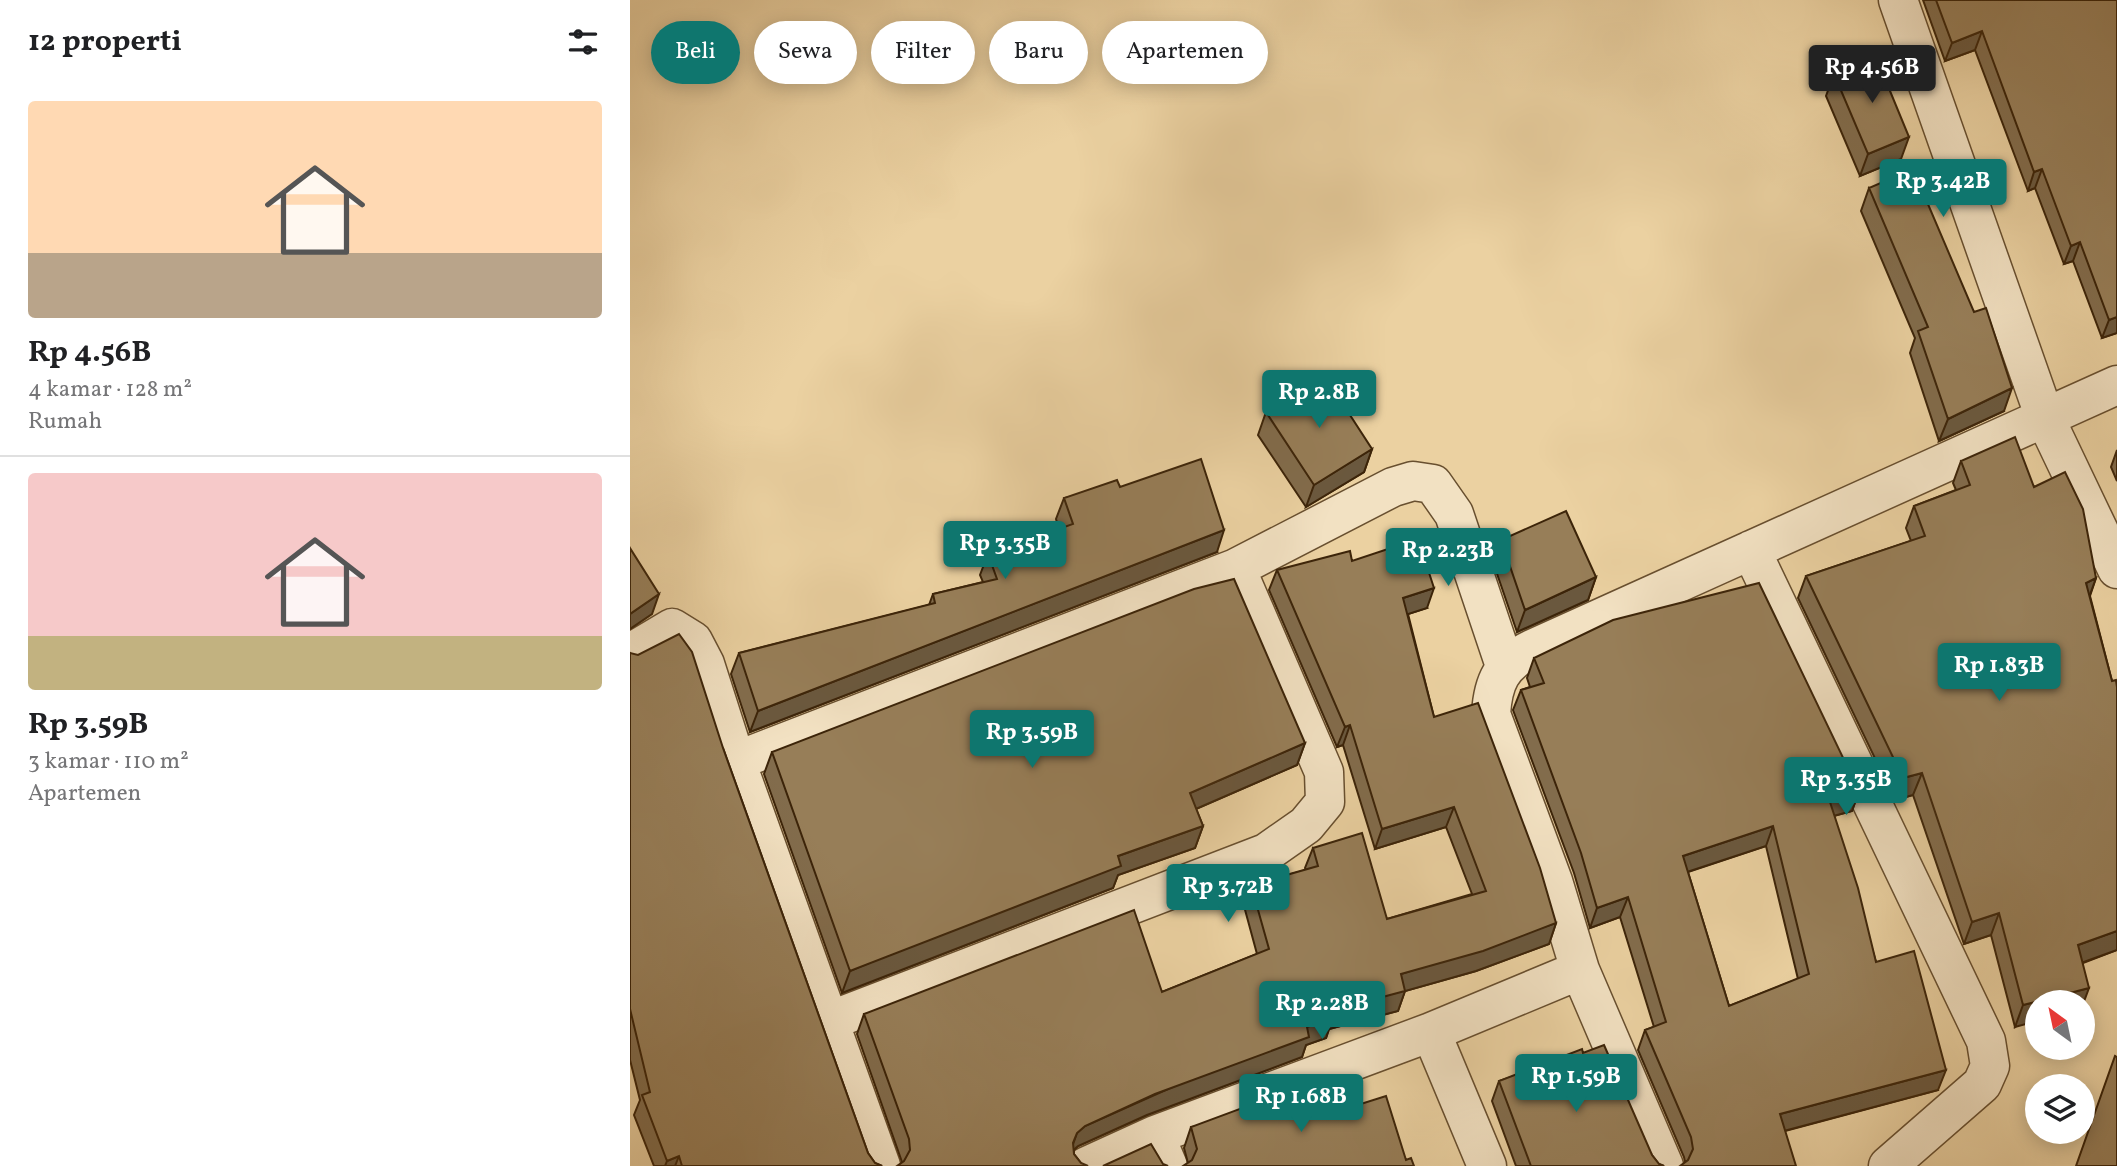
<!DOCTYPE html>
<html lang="id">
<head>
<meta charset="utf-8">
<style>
  body { margin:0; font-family:Vollkorn,serif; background:#f6f6f6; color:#202124; height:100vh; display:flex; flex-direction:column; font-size:26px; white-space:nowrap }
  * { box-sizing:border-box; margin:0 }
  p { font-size:23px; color:#757577 }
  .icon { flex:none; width:38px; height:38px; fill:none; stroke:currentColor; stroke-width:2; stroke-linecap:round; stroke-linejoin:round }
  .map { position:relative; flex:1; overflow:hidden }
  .sheet { display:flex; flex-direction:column; background:#fff; width:630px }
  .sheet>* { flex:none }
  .guide { position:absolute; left:21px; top:21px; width:665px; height:63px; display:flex; gap:14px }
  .needle { width:46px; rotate:327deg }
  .buttons { position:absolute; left:1395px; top:990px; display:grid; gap:14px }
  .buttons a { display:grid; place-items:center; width:70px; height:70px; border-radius:50%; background:#fff; box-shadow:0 4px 18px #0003; font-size:35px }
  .price { position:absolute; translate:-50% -60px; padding:0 16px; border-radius:7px; background:#0f766e; color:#fff; font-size:23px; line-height:46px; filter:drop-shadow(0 2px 4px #0008) }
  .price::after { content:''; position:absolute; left:50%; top:42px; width:21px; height:16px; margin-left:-10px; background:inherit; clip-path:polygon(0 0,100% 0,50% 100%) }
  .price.active { background:#222; color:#fff }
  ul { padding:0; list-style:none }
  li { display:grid; align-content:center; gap:14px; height:371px; padding:0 28px }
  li+li { border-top:2px solid #e0e0e0 }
  li span { display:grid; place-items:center; height:217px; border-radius:7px; color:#555 }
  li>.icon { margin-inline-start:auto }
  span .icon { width:126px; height:126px; fill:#fffc; stroke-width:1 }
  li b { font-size:30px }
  h2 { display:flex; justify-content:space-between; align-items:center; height:84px; padding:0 28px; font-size:30px }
  .tag { padding:0 24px; border-radius:32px; background:#fff; box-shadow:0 4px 18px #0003; font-size:24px; line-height:63px }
  .tag.active { background:#0f766e; color:#fff }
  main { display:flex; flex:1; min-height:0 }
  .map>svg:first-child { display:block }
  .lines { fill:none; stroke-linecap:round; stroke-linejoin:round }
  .minor-casing { stroke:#684f2f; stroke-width:41 }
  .minor { stroke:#f2e1c2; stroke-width:38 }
  .wall { fill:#826c4c; stroke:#3c2409; stroke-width:2; fill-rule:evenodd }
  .shaded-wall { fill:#6a583e; stroke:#3c2409; stroke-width:2 }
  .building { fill:#977e58; stroke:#3c2409; stroke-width:2; fill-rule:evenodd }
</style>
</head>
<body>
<main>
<section class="sheet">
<h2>12 properti<svg class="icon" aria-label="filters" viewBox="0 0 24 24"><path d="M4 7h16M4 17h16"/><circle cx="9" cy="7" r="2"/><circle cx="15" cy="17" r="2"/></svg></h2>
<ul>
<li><span style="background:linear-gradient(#ffd9b3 70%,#b9a48a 0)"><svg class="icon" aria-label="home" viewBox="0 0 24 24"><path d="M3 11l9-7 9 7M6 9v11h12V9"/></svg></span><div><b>Rp 4.56B</b><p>4 kamar · 128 m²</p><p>Rumah</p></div></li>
<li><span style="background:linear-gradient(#f6c9c9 75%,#c2b280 0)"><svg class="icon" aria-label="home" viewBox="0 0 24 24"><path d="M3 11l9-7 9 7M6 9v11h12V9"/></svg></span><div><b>Rp 3.59B</b><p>3 kamar · 110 m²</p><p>Apartemen</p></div></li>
</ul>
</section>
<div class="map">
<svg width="1487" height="1166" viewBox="0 0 1487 1166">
  <rect width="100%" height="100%" fill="#ebd1a1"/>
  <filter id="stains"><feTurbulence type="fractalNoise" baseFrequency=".00286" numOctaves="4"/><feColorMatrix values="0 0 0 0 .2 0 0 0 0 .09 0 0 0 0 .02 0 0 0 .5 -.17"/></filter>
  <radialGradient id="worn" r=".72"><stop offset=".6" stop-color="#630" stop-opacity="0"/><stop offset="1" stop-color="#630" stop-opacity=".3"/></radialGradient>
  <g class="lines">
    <defs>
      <path id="minor" d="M 1268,0 L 1415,418 L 1487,569
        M 1121,550 L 1356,1041 L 1360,1066 L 1352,1084 L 1258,1166
        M 606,568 L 763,487 L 783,481 L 803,484 L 824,514 L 875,666
        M 0,653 L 42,628 L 63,641 L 75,664 L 106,761 L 251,1166
        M 106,761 L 606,568 L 694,772 L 695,802 L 676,825 L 636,853 L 199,1021
        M 801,1032 L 857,1166
        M 525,1135 L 538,1166
        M 457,1166 L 525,1135 L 801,1032 L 950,970
        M 1034,1166 L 950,970 L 923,881 L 861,714 C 863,682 871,664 902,649 L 1487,385"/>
    </defs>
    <!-- minor casing -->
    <use href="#minor" class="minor-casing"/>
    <!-- minor -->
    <use href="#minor" class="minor"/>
  </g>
  <!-- wall -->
  <path class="wall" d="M 1293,0 L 1487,0 L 1487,333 L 1472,338 L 1443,261 L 1434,264 L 1405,188 L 1398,191 L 1345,50 L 1315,61 Z
    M 1204,74 L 1271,159 L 1230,176 L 1196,96 Z
    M 1239,188 L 1374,411 L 1309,441 L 1280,353 L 1285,338 L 1231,211 Z
    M 636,412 L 742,449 L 734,472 L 676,507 L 628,435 Z
    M 1487,450 L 1487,481 L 1481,467 Z
    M 1331,461 L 1404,487 L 1466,578 L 1460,596 L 1482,681 L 1487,687 L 1487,950 L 1453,963 L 1385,1027 L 1361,935 L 1334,944 L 1283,795 L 1265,800 L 1168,598 L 1176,576 L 1281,541 L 1276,528 L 1284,506 L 1326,490 L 1323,483 Z
    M 490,487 L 587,552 L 120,732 L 101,674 L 109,653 L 299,605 L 303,594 L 353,582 L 350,575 L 358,554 L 429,529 L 426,519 L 434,498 Z
    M 871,540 L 966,577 L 958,600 L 887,632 L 863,562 Z
    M 722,561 L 797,608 L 778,614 L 804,717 L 926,923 L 919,944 L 846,971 L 775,991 L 768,1011 L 699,1029 L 696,1038 L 676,1045 L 672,1057 L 517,1115 L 448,1146 L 444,1150 L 444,1154 L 451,1163 L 272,1162 L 227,1034 L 234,1014 L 532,992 L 627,954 L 614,906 L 621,885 L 676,870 L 675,868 L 683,848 L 757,919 L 842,894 L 816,827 L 745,849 L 713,745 L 707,747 L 639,590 L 647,570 Z
    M 0,653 L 93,748 L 238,1153 L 245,1163 L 252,1166 L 24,1166 L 4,1115 L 10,1100 L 0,1060 Z
    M 904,658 L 1229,791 L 1222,811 L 1204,816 L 1246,962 L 1308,1090 L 1155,1131 L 1055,1162 L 1054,1157 L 1008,1050 L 1015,1030 L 1024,1027 L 990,917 L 960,928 L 944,873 L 883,710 L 891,690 L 900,687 L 897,678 ZM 1136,846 L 1168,979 L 1099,1006 L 1058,872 Z
    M 675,743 L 667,765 L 566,809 L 573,826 L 565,848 L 488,875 L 483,888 L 212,993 L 134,774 L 142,752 Z
    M 953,1053 L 1022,1155 L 1029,1164 L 1034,1166 L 886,1166 L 862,1101 L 869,1081 Z
    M 696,1115 L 776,1160 L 558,1163 L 554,1148 L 561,1127 Z"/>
  <!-- shaded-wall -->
  <path class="shaded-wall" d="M 1352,31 L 1345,50 L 1315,61 L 1322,43 Z
    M 1279,137 L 1271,159 L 1230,176 L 1238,154 Z
    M 1412,169 L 1405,188 L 1398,191 L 1404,172 Z
    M 1450,242 L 1443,261 L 1434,264 L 1441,246 Z
    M 1487,317 L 1487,333 L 1472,338 L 1479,320 Z
    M 1382,388 L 1374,411 L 1309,441 L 1318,419 Z
    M 742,449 L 734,472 L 676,507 L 684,485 Z
    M 594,530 L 587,552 L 120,732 L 128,711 Z
    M 966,577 L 958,600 L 887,632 L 895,610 Z
    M 1466,578 L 1458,600 L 1456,583 Z
    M 804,588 L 797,608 L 766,618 L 773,598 Z
    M 29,594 L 22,614 L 0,629 L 0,614 Z
    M 720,725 L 713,745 L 707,747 L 715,727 Z
    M 675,743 L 667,765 L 552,815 L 560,793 Z
    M 1292,773 L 1283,795 L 1265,800 L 1273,778 Z
    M 1229,791 L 1222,811 L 1192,819 L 1199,799 Z
    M 824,807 L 816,827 L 745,849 L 752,829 Z
    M 573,826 L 565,848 L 488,875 L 483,888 L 212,993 L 220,971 L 488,856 Z
    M 1143,826 L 1136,846 L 1045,876 L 1053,856 Z
    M 998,897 L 990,917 L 960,928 L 967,908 Z
    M 1369,913 L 1361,935 L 1334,944 L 1342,922 Z
    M 926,923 L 919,944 L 846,971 L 775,991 L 768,1011 L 699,1029 L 696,1038 L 676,1045 L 672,1057 L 517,1115 L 448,1146 L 440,1153 L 447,1133 L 455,1126 L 677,1027 L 700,1011 L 771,974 Z
    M 1487,931 L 1487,950 L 1440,967 L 1448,945 Z
    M 1459,988 L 1452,1007 L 1452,1003 L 1407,1003 L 1407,1021 L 1385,1027 L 1393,1005 Z
    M 1316,1070 L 1308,1090 L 1142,1134 L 1150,1114 Z
    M 49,1156 L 45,1166 L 35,1166 L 37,1161 Z"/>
  <!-- building -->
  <path class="building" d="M 1306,0 L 1487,0 L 1487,317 L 1479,320 L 1450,242 L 1441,246 L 1412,169 L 1404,172 L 1352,31 L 1322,43 Z
    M 1246,57 L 1279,137 L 1238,154 L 1204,74 Z
    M 1283,169 L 1344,312 L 1356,308 L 1382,388 L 1318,419 L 1288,331 L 1298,327 L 1239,188 Z
    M 694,375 L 742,449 L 684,485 L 636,412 Z
    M 1385,437 L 1404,487 L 1435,472 L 1453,509 L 1466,578 L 1456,583 L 1482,681 L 1486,680 L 1487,687 L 1487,931 L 1448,945 L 1459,988 L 1393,1005 L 1369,913 L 1342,922 L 1292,773 L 1273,778 L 1176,576 L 1295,536 L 1284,506 L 1340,485 L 1331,461 Z
    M 571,459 L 594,530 L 128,711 L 109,653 L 305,603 L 303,594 L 367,579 L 358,554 L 443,524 L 434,498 L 487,480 L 490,487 Z
    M 936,511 L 966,577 L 895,610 L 871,540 Z
    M 788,539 L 804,588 L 773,598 L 804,717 L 848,703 L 910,868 L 926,923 L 853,951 L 771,974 L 775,991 L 700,1011 L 703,1018 L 677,1027 L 679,1037 L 525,1094 L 455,1126 L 447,1133 L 443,1143 L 444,1154 L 451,1163 L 458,1166 L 267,1166 L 274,1161 L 280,1150 L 279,1139 L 234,1014 L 504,910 L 532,992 L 639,949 L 621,885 L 688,866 L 683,848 L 732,833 L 757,919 L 856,891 L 824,807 L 752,829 L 720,725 L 715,727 L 647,570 L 720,551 L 722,561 Z
    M 0,548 L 29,594 L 0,614 Z
    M 604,579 L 675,743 L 560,793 L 573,826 L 488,856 L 491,866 L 220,971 L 142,752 L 564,589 Z
    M 1129,583 L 1229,791 L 1199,799 L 1228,888 L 1246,962 L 1284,951 L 1316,1070 L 1150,1114 L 1166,1166 L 1050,1166 L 1058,1160 L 1063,1149 L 1061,1137 L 1015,1030 L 1036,1022 L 998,897 L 967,908 L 951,853 L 891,690 L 914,683 L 904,658 L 983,620 ZM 1143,826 L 1179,974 L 1099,1006 L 1053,856 Z
    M 49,634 L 62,652 L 93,748 L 238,1153 L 245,1163 L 252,1166 L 52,1166 L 49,1156 L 37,1161 L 12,1095 L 20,1092 L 0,1009 L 0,653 L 8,655 Z
    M 974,1045 L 1022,1155 L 1029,1164 L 1034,1166 L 901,1166 L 869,1081 L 952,1049 L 953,1053 Z
    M 1485,1056 L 1487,1057 L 1487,1166 L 1446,1166 Z
    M 688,1080 L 696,1115 L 756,1096 L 776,1160 L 781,1158 L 784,1166 L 553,1166 L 562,1160 L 567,1149 L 561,1127 Z
    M 521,1144 L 533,1164 L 538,1166 L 473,1166 Z"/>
  <rect width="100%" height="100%" filter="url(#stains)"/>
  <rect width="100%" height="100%" fill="url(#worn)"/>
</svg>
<div class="buttons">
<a><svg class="needle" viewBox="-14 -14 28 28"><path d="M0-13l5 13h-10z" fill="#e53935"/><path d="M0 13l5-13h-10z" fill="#757577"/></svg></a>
<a><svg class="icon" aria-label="layers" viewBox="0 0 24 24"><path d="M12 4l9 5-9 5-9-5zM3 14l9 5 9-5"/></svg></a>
</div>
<b class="price active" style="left:1242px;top:105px">Rp 4.56B</b>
<b class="price" style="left:1313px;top:219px">Rp 3.42B</b>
<b class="price" style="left:689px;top:430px">Rp 2.8B</b>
<b class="price" style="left:375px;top:581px">Rp 3.35B</b>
<b class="price" style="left:818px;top:588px">Rp 2.23B</b>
<b class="price" style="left:1369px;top:703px">Rp 1.83B</b>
<b class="price" style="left:402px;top:770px">Rp 3.59B</b>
<b class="price" style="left:1216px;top:817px">Rp 3.35B</b>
<b class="price" style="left:598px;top:924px">Rp 3.72B</b>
<b class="price" style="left:692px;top:1041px">Rp 2.28B</b>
<b class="price" style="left:946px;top:1114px">Rp 1.59B</b>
<b class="price" style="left:671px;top:1134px">Rp 1.68B</b>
<div class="guide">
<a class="tag active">Beli</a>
<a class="tag">Sewa</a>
<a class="tag">Filter</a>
<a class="tag">Baru</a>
<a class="tag">Apartemen</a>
</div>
</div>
</main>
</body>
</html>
